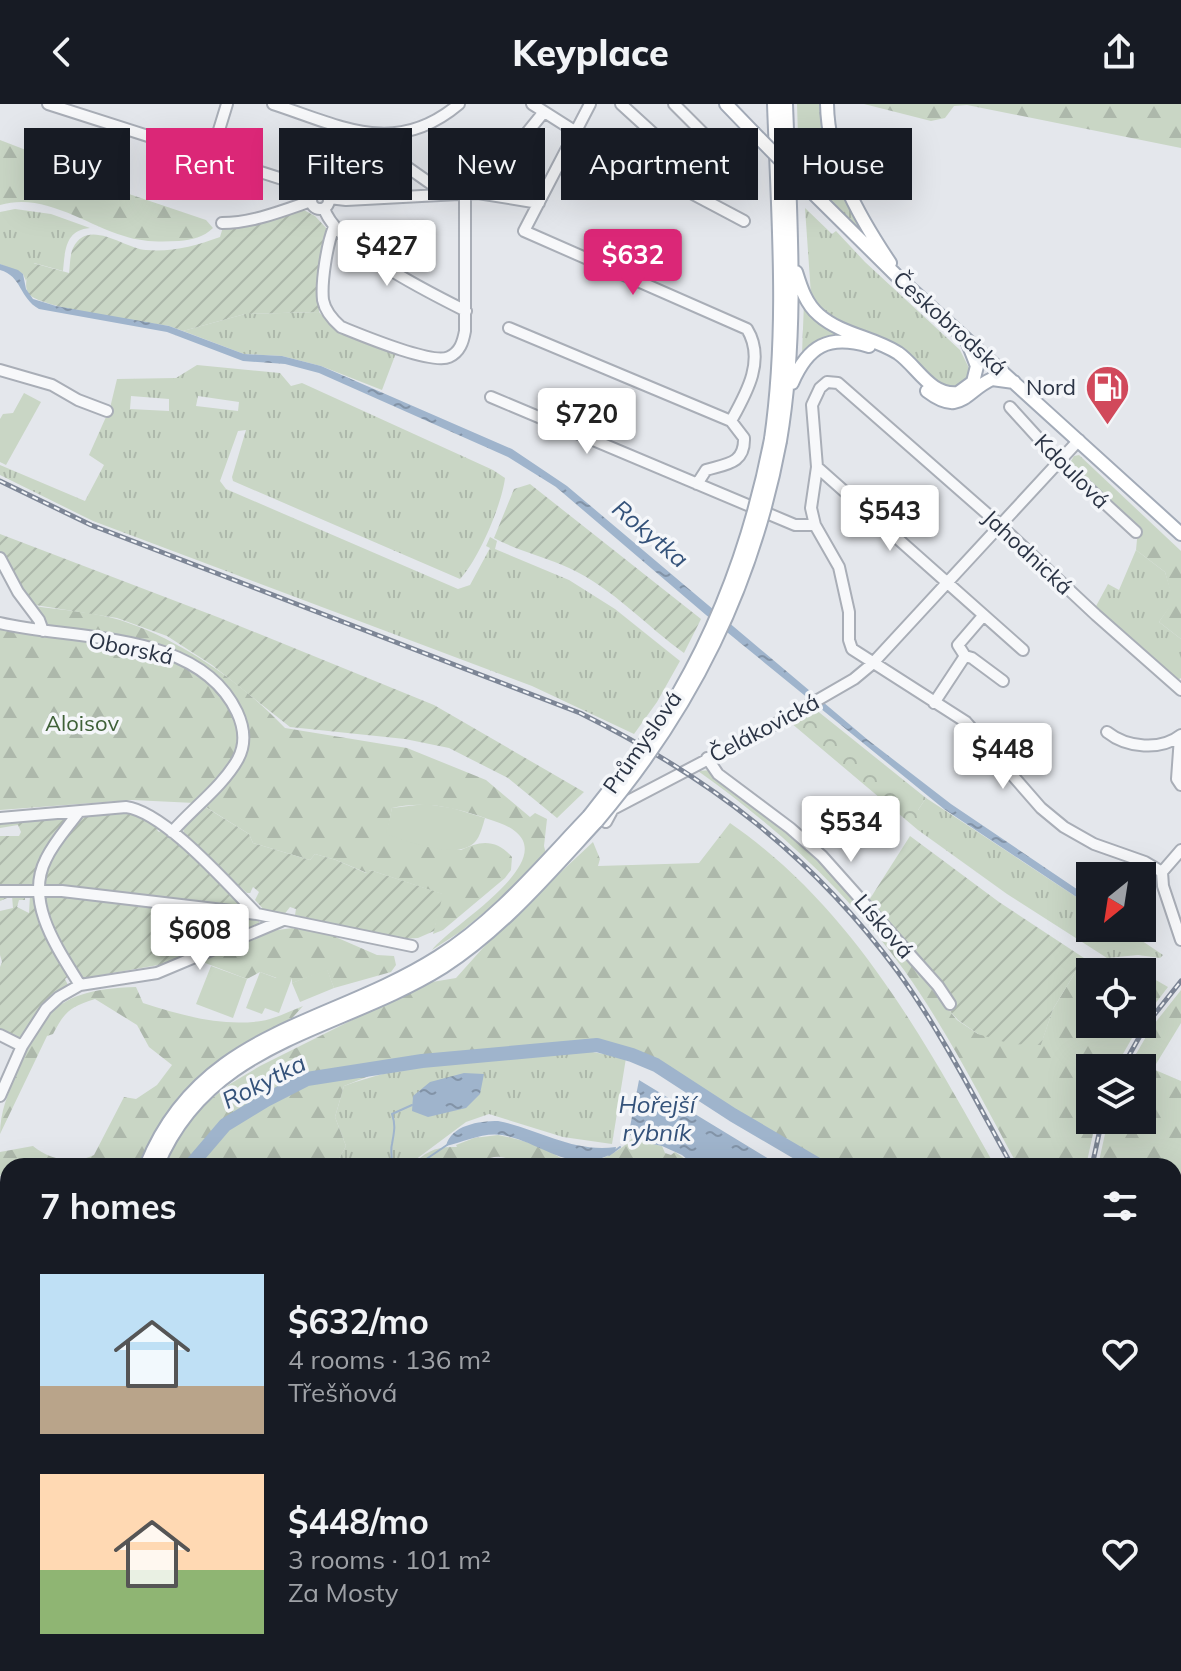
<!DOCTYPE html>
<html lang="en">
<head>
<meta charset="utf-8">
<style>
  body { margin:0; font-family:Mulish,sans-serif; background:#20242c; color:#f1f3f6; height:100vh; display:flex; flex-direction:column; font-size:30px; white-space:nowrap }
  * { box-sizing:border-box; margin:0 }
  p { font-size:26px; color:#9ea1a6 }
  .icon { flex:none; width:44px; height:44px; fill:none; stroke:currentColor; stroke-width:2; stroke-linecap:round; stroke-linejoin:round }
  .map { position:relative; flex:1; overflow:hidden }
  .panel { position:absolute; left:0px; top:1054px; width:1182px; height:514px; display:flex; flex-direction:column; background:#171b24; border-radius:24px 24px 0 0; box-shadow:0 8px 32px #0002 }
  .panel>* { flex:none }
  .hud { position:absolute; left:24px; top:24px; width:1134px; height:72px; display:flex; gap:16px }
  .needle { width:52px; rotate:210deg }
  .fabs { position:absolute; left:1076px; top:758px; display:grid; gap:16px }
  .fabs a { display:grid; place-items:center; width:80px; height:80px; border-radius:0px; background:#171b24; box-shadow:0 8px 32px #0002; font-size:40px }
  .price { position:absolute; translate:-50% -68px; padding:0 18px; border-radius:8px; background:#fff; color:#222; font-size:26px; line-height:52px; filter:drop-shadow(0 2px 4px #0008) }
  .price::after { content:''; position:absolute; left:50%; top:48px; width:24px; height:18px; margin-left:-12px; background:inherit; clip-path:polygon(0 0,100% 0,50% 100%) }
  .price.selected { background:#db2777; color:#fff }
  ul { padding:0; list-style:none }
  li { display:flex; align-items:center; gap:24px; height:200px; padding:0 40px }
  li span { display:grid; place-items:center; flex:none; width:224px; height:160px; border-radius:0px; color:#555 }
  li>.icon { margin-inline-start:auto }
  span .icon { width:96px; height:96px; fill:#fffc; stroke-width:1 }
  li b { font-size:34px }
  h2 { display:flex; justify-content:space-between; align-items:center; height:96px; padding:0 40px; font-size:34px }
  .tag { padding:0 28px; border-radius:0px; background:#171b24; box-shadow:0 8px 32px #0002; font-size:28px; line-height:72px }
  .tag.selected { background:#db2777; color:#fff }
  header { display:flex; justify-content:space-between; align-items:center; height:104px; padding:0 40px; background:#171b24; font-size:36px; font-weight:800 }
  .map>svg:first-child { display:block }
  .grass { fill:url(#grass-tufts); fill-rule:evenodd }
  .forest { fill:url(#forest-firs) }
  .park { fill:url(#park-crowns) }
  .garden { fill:url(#garden-furrows) }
  .pitch { fill:#c9d6c5 }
  .water { fill:url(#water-ripples) }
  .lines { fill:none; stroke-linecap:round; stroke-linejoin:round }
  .stream { stroke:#9fb4cc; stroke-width:2 }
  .river { stroke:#9fb4cc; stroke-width:14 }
  .minor-casing { stroke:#a9aeb7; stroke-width:14 }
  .major-casing { stroke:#a3abb8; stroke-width:16 }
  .minor { stroke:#f7f8fa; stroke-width:10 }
  .major { stroke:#fff; stroke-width:12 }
  .tram { stroke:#7d8696; stroke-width:2 }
  .rail-casing { stroke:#7d8696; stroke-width:5 }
  .rail { stroke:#f4f6f9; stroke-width:2; stroke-dasharray:6; stroke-linecap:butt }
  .major-bridge-casing { stroke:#a3abb8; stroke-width:16; stroke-linecap:butt }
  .major-bridge { stroke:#fff; stroke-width:12 }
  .labels { text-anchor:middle; stroke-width:7; stroke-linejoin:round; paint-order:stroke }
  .street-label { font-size:22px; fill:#2b3445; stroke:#f4f6f9 }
  .poi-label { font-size:22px; fill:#2b3445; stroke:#f4f6f9; text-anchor:end }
  .park-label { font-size:22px; fill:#3f6138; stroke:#f4f6f9 }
  .water-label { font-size:24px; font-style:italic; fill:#34527a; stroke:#f4f6f9 }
</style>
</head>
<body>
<header><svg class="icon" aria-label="back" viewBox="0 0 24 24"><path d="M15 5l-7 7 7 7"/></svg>Keyplace<svg class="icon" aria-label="share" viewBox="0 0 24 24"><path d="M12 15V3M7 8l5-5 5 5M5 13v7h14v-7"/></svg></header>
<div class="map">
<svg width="1181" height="1567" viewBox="0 0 1181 1567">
  <defs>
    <pattern id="grass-tufts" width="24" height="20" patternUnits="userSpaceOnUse" patternTransform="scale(2)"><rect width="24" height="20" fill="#c9d6c5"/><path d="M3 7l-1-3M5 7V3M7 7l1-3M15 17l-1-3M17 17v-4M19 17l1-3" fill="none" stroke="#adb8ab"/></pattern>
    <pattern id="forest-firs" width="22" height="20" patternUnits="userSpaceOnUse" patternTransform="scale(2)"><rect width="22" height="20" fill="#c9d6c5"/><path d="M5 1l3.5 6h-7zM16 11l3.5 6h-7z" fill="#adb8ab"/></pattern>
    <pattern id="park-crowns" width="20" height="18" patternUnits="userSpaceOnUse" patternTransform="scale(2)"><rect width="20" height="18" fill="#c9d6c5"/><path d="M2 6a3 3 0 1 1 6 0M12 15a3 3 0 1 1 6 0" fill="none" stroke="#adb8ab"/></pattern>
    <pattern id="garden-furrows" width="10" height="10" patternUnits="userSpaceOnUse" patternTransform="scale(2)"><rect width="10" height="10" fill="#c9d6c5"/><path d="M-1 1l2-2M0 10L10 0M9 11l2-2" fill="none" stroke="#adb8ab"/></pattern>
    <pattern id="water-ripples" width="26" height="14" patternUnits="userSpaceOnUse" patternTransform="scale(2)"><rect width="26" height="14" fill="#9fb4cc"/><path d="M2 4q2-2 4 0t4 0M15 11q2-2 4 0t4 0" fill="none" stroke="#8293a7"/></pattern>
  </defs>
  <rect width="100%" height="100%" fill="#e4e7ec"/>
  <!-- grass -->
  <path class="grass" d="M 797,0 L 822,0 L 830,56 L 862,127 L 799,66 Z
    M 805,104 L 832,130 L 836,127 L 865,158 L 960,246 L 969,264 L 973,263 L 973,269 L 960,285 L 940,284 L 914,257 L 826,213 L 808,192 L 811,191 Z
    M 15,105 L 51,110 L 90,124 C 65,126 65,147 63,167 L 34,159 L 26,177 L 23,170 L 0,160 L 0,108 Z
    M 804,198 L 853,234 L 802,250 Z
    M 319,208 L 339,229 L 396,249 L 382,286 L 321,262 L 282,252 L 244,250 L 183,227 L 245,210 Z
    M 197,261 L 280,269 L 291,282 L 302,279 L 493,366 L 505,374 C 502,400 479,455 460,475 L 233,377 L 232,373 L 246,326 L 238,327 L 220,377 L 226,385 L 458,485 L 470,481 L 490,444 L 486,442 L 490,433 L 497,437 L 495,445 L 569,476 L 615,505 L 680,557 L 657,598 L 634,630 L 532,582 L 93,417 L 0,371 L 0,361 L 85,397 L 104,361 L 89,351 L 110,304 L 117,275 L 176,274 ZM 131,292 L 169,295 L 169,307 L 130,305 ZM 198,292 L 239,298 L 238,307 L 196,302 Z
    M 1136,446 L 1165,468 L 1174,497 L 1159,518 L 1181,535 L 1181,574 L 1176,577 L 1095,504 L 1108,480 L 1119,486 Z
    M 926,694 L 1090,802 L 1090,824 L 1123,824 L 1163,851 L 1160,854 L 1138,851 L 1107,854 L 1007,790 L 918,726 L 918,706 Z
    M 581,946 L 626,954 L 612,1040 L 563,1033 L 489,1010 L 466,1018 L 407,1062 L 335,1062 L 346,1042 L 335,1013 L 344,982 C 418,955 502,952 581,946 Z"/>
  <!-- forest -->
  <path class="forest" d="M 864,0 L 1181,0 L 1181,44 L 967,1 L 954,2 L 945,14 L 931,17 Z
    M 0,36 L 57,58 L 64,42 L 100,48 L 101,54 L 106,57 L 101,77 L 128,87 L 129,90 L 206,116 L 213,124 C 204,133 192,136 179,137 C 160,138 142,138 124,132 C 84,120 44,88 0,101 Z
    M 1079,351 L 1181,447 L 1181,535 L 1159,518 L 1173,497 L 1165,468 L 1136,446 L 1138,425 L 1068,362 L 1074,352 Z
    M 34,502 C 61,506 93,508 120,516 C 181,536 240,577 285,624 L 407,644 L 486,676 L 530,713 L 535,709 L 547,715 L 544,742 L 546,750 L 500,796 L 460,828 L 432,846 C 447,824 556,761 516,728 C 508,721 497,718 488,715 C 457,704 425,696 392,704 L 387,729 L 461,746 C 480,736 497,735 512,753 L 511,766 L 505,774 L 443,826 L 433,830 L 442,790 L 370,766 L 367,769 L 336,756 L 315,750 L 310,756 L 253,739 L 249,730 L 201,700 L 246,648 L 243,613 L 231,588 L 217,575 L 179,550 L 45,525 Z
    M 0,522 C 70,547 187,526 230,600 C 255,645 224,669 195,699 L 132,696 L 0,706 Z
    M 713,666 L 813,748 L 889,833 L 957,916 L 978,930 L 1041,940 L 1053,905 L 1084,854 L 1117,866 L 1141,868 L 1090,868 L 1090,920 L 1140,920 L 1115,964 L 1090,964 L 1090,1016 L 1096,1016 L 1086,1062 L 1018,1062 C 982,996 948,928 904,866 C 847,788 777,723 698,667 Z
    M 730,719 C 853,804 923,934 995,1062 L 828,1062 L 640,948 L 594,937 L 419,952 L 344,982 L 335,1013 L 346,1042 L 335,1062 L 165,1062 L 174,1042 L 201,1003 L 230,980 L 260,962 L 426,879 L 456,874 L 499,826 L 593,738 L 600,755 L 598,762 L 699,759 Z
    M 292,824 L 331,831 L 377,851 L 394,852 L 396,861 L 391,868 L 334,884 L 327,866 L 292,879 L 292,874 L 277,874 L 260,868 L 247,875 L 200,857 L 271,827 Z
    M 1142,868 L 1168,883 L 1142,917 Z
    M 136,883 L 143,899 C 181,911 221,923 261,917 C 275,915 290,907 303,902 L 285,922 L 218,956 L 190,981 L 159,1021 L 138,1062 L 8,1062 L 8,1076 L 0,1071 L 0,1048 L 33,1042 C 50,1056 74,1061 94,1051 L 124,993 L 136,995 L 157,981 L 172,961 L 149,943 L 137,921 L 95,895 C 70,903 65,907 53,930 L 47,932 L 0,1030 C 0,1008 8,990 16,970 C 41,903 65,885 136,883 Z
    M 1181,886 L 1181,919 L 1153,965 L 1181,977 L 1181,1087 L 1174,1086 L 1174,1062 L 1098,1062 L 1108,1016 L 1142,1016 L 1142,964 L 1128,964 L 1151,924 Z
    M 498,1031 C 514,1034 532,1039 547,1046 C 555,1050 562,1056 571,1057 C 594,1062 620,1049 634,1032 L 644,1038 L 662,1042 L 665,1049 L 671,1051 L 675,1048 L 695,1062 L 519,1062 C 491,1038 481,1070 448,1058 L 436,1062 L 410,1062 C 426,1048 435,1042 457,1043 L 456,1041 L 474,1034 Z
    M 288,1560 L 350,1560 L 351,1567 L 289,1567 Z"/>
  <!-- park -->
  <path class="park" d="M 815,605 L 926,694 L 918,706 L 918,726 L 791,619 Z"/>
  <!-- garden -->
  <path class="garden" d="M 302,105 L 315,112 L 327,125 L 325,132 L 319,208 L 245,210 L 183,227 L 169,222 C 146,218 36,204 28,189 C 23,178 29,169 33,159 L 69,169 C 70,162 70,150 73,144 C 88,113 125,145 146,146 C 173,148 195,142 220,133 L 223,123 L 241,123 Z
    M 530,380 L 701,515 L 684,549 C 646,522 613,484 569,464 C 545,453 518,447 494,434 L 514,385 Z
    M 0,430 L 220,514 L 434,601 L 584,688 L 557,714 L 508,674 L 449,644 L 405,635 L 290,623 L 212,561 L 167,532 L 117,514 L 29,500 L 0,448 Z
    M 202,701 L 249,730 L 253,739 L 310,756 L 315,750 L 336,756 L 366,769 L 370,766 L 443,790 L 434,827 L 418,834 L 400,835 L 295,811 L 296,805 L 290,803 L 283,812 L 265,807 L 255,796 L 259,788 L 253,783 L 250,789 L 247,789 L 184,732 L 183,721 Z
    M 126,707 L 141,710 L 161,722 L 157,726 L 159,728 L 164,725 L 235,795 L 238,798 L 236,803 L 42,782 C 48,760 63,722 86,712 C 98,707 113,708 126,707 Z
    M 64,712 L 68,717 L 35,782 L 0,783 L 0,732 L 19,732 L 21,728 L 18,721 L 0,724 L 0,717 Z
    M 910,732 L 999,798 L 1084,854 L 1053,905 L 1041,941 L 1011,940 L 978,930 L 958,916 L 948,905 L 944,886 L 866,801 Z
    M 25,791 L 25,796 L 19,796 L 17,803 L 29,809 L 30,791 L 35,791 L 71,870 L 65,875 L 68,881 L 43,899 L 21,934 L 17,935 L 0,927 L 0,863 L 2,858 L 0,851 L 0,807 L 13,804 L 12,792 L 0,797 L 0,792 Z
    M 42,791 L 259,816 L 259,822 L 164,860 L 84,874 C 62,849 51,822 42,791 Z
    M 0,1170 L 8,1174 L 8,1232 L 0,1232 Z"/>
  <!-- pitch -->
  <path class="pitch" d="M 24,289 L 41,298 L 6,361 L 0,358 L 0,315 L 3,310 L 13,309 Z
    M 425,700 L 452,704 L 485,714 C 483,721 480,733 475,738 C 457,757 407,737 386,730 L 392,704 Z
    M 211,862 L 247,875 L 233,914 L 196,900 Z
    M 327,865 L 334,884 L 300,898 L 292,879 Z
    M 260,868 L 276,874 L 279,869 L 292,874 L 279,909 L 265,904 L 262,910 L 246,904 Z"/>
  <!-- water -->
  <path class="water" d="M 0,160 L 18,166 L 23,170 L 26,185 L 33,195 L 56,202 L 169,222 L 244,250 L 282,252 L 321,262 L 512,345 L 567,382 L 868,636 L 951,700 L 1090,794 L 1090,802 L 944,705 L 706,511 L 556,383 L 508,353 L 319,269 L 285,260 L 243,257 L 167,228 L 39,205 C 19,194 22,172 0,166 Z
    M 464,969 L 484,970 L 480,990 L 466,1004 L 428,1013 L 412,1007 L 413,992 L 430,978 Z
    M 639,976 L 769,1055 L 781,1062 L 695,1062 L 682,1051 L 662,1042 L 644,1038 L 634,1032 L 630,1023 Z
    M 498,1017 C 539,1025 572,1049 616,1043 L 615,1048 C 571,1073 545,1039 502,1031 C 483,1028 464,1038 446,1042 C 451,1021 479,1017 498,1017 Z"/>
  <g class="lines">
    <!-- stream -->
    <path class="stream" d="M 628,1033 L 632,1027
      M 609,1051 L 620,1043
      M 391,1061 C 393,1053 390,1047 392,1040 C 394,1028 396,1022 392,1010 L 412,1001
      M 416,1062 L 447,1041"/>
    <!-- river -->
    <path class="river" d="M 190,1062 L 225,1021 L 266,996 L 307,975 L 422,957 L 597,941 L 632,951 L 656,961 L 733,1011 L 820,1062
      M 1174,1192 L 1181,1193
      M 340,1560 L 342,1567"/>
    <defs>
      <path id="minor" d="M 48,0 L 298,80 L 313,89
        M 273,0 C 341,22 395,54 459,0
        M 532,0 L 576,28 L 744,117
        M 590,0 L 524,127 L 747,225 C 766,256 746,290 731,317
        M 621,0 L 678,52
        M 674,0 L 741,67
        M 365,30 L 370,37 L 444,89
        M 211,52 L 227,0
        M 836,57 L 854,53 L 874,59
        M311 96a9 9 0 1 1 18 0a9 9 0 1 1-18 0Z
        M 478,89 L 543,9
        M 329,94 L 346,96 L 478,89 L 539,99
        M 324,104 C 335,142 430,189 466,207
        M 222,119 C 252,119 282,107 311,97
        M 334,123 C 327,140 321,178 323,196 C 325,207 333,216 341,223 C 361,231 432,261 449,253 C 460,248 463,238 465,227 L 465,90
        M 509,224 L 731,317 L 744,334 C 745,360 726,360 706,366 L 697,380
        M 0,266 L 52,281 L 78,296 L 107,307
        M 491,293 L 795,421 L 815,421
        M 1010,303 L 1060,358 L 1136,428
        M 817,363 L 1023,546
        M 0,454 L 18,488 L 39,516 L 43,527
        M 0,519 C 77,537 198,526 237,608 C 244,623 246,640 238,655 C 223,682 193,704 172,728
        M 965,552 L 972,554 L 1003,577
        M 934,599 L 965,552 L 958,541 L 983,512
        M 1107,628 C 1127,644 1161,647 1181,631
        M 1180,633 L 1177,675 L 1181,681
        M 707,654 L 718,670 L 790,724 L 822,752 L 938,882 L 950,900
        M 78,709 C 67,724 54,738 46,755 C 24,798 58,845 80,881
        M 0,714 L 126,703 C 165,708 228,781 257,810
        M 606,718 L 613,705 L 783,616 L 854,575 L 872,560 L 1079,336
        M 1162,768 L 1145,758 L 1094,740 L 1064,723 L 1041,704 L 966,618 L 852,545 L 849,536 L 849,508 L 839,463 L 815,421 L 811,404 L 817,363 L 812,301 L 820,284 L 827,278 L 838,279 L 1001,422 L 1096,511 L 1181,586
        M 1162,768 L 1163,782 L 1181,836
        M 1162,768 L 1181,746
        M 0,787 L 62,787 L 257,810 L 412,842
        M 0,931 L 22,942
        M 0,992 L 22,942 L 46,905 L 59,893 L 80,881 L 157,869 L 281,817
        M 1174,1253 L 1181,1264
        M 1174,1475 L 1181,1476
        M 0,1491 L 8,1495
        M 0,1550 L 8,1538
        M 144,1560 L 159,1567
        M 184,1567 L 186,1560
        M 766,1567 L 770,1560
        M 1053,1567 L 1056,1560"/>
      <path id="major" d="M 726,0 L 753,28
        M 827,0 C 828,59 858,111 890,159
        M 813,89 L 903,178 L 1181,430
        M 796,168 C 801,184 806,200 819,211 C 842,231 873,233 898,249 C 918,263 930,292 958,289 L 973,278 L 977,262 L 968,239
        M 792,279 C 808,242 828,230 869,242
        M 927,287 C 961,313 965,287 992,275 L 1014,278
        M 771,335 C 787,224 778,112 774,0
        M 780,337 C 799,225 790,112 786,0
        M 146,1062 C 200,926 329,922 438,853 C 496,817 542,761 589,712
        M 157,1062 C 209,935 339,928 443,863 C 502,825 550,768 597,717
        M 0,1385 L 8,1386
        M 0,1408 L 8,1410
        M 606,1560 L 620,1567
        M 654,1560 L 669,1567
        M 5,1567 L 9,1560
        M 17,1567 L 21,1560"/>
    </defs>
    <!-- minor casing -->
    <use href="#minor" class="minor-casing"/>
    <!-- major casing -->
    <use href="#major" class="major-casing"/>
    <!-- minor -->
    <use href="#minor" class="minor"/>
    <!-- major -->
    <use href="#major" class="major"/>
    <!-- tram -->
    <path class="tram" d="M 0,1393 L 8,1394
      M 635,1560 L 650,1567
      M 214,1567 L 217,1560"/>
    <defs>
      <path id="rail" d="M 0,377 L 91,421 L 580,609 C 709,673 812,751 898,868 C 942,929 976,997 1012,1062
        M 1122,964 L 1146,921 L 1181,877
        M 1092,1062 L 1102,1016
        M 1174,1319 L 1181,1328
        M 1174,1344 L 1181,1355
        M 1174,1361 L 1181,1371"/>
    </defs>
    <!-- rail casing -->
    <use href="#rail" class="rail-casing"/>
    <!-- rail -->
    <use href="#rail" class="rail"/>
    <defs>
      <path id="major-bridge" d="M 753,28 L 813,89
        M 589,712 C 620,672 653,632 679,588 C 724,510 754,423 771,335
        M 597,717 C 692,605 753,482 780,337"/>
    </defs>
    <!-- major-bridge casing -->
    <use href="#major-bridge" class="major-bridge-casing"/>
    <!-- major-bridge -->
    <use href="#major-bridge" class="major-bridge"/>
  </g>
  <!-- icons -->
  <defs>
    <symbol id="fuel-pin" viewBox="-11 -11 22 30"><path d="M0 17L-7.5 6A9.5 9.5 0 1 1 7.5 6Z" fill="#d1495b" stroke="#f4f6f9"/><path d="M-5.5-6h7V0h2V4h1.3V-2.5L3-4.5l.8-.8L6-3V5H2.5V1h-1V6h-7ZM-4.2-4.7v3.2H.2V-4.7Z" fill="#fff"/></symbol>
  </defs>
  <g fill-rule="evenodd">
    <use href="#fuel-pin" x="1082" y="258" width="51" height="69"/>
  </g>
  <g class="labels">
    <!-- street labels -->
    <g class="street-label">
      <text transform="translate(950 219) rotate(42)" y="8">Českobrodská</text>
      <text transform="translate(1072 367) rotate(45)" y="8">Kdoulová</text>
      <text transform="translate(1028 448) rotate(43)" y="8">Jahodnická</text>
      <text transform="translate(131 544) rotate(12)" y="8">Oborská</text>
      <text transform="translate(764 624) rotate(-28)" y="8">Čelákovická</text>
      <text transform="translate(642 638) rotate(-55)" y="8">Průmyslová</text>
      <text transform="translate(884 822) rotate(49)" y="8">Lísková</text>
    </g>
    <!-- poi labels -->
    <g class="poi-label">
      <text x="1076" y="291">Nord</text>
    </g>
    <!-- park labels -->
    <g class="park-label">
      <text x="82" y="627">Aloisov</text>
    </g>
    <!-- water labels -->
    <g class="water-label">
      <text transform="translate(650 430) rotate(40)" y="8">Rokytka</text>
      <text transform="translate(264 978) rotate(-27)" y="8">Rokytka</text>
      <text x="657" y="1009">Hořejší<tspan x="657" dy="28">rybník</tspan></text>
    </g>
  </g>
</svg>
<div class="fabs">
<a><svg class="needle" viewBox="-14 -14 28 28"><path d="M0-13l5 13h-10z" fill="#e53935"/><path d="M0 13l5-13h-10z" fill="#9ea1a6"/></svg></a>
<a><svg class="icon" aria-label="locate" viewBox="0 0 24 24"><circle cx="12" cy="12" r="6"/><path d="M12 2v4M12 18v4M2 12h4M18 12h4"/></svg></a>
<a><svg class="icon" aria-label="layers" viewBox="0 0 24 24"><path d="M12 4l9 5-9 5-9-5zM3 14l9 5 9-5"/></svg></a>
</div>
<b class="price" style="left:387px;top:184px">$427</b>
<b class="price selected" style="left:633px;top:193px">$632</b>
<b class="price" style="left:587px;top:352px">$720</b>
<b class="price" style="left:890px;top:449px">$543</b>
<b class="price" style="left:1003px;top:687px">$448</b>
<b class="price" style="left:851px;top:760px">$534</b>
<b class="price" style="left:200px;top:868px">$608</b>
<div class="hud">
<a class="tag">Buy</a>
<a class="tag selected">Rent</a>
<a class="tag">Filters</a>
<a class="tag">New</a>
<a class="tag">Apartment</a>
<a class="tag">House</a>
</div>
<section class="panel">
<h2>7 homes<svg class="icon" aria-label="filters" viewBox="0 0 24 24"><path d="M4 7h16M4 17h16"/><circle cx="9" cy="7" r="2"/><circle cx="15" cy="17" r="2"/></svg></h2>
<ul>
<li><span style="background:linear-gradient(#bfe0f5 70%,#b9a48a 0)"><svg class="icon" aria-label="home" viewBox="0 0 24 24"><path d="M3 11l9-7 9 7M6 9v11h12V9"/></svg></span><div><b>$632/mo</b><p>4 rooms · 136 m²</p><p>Třešňová</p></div><svg class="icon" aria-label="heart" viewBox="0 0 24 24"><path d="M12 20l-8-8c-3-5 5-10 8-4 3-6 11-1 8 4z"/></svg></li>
<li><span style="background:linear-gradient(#ffd9b3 60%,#8fb573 0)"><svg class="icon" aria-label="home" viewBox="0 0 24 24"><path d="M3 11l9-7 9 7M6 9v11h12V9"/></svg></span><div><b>$448/mo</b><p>3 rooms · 101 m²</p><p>Za Mosty</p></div><svg class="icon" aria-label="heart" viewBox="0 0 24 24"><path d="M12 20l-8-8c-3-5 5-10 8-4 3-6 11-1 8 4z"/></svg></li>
</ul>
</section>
</div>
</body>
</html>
